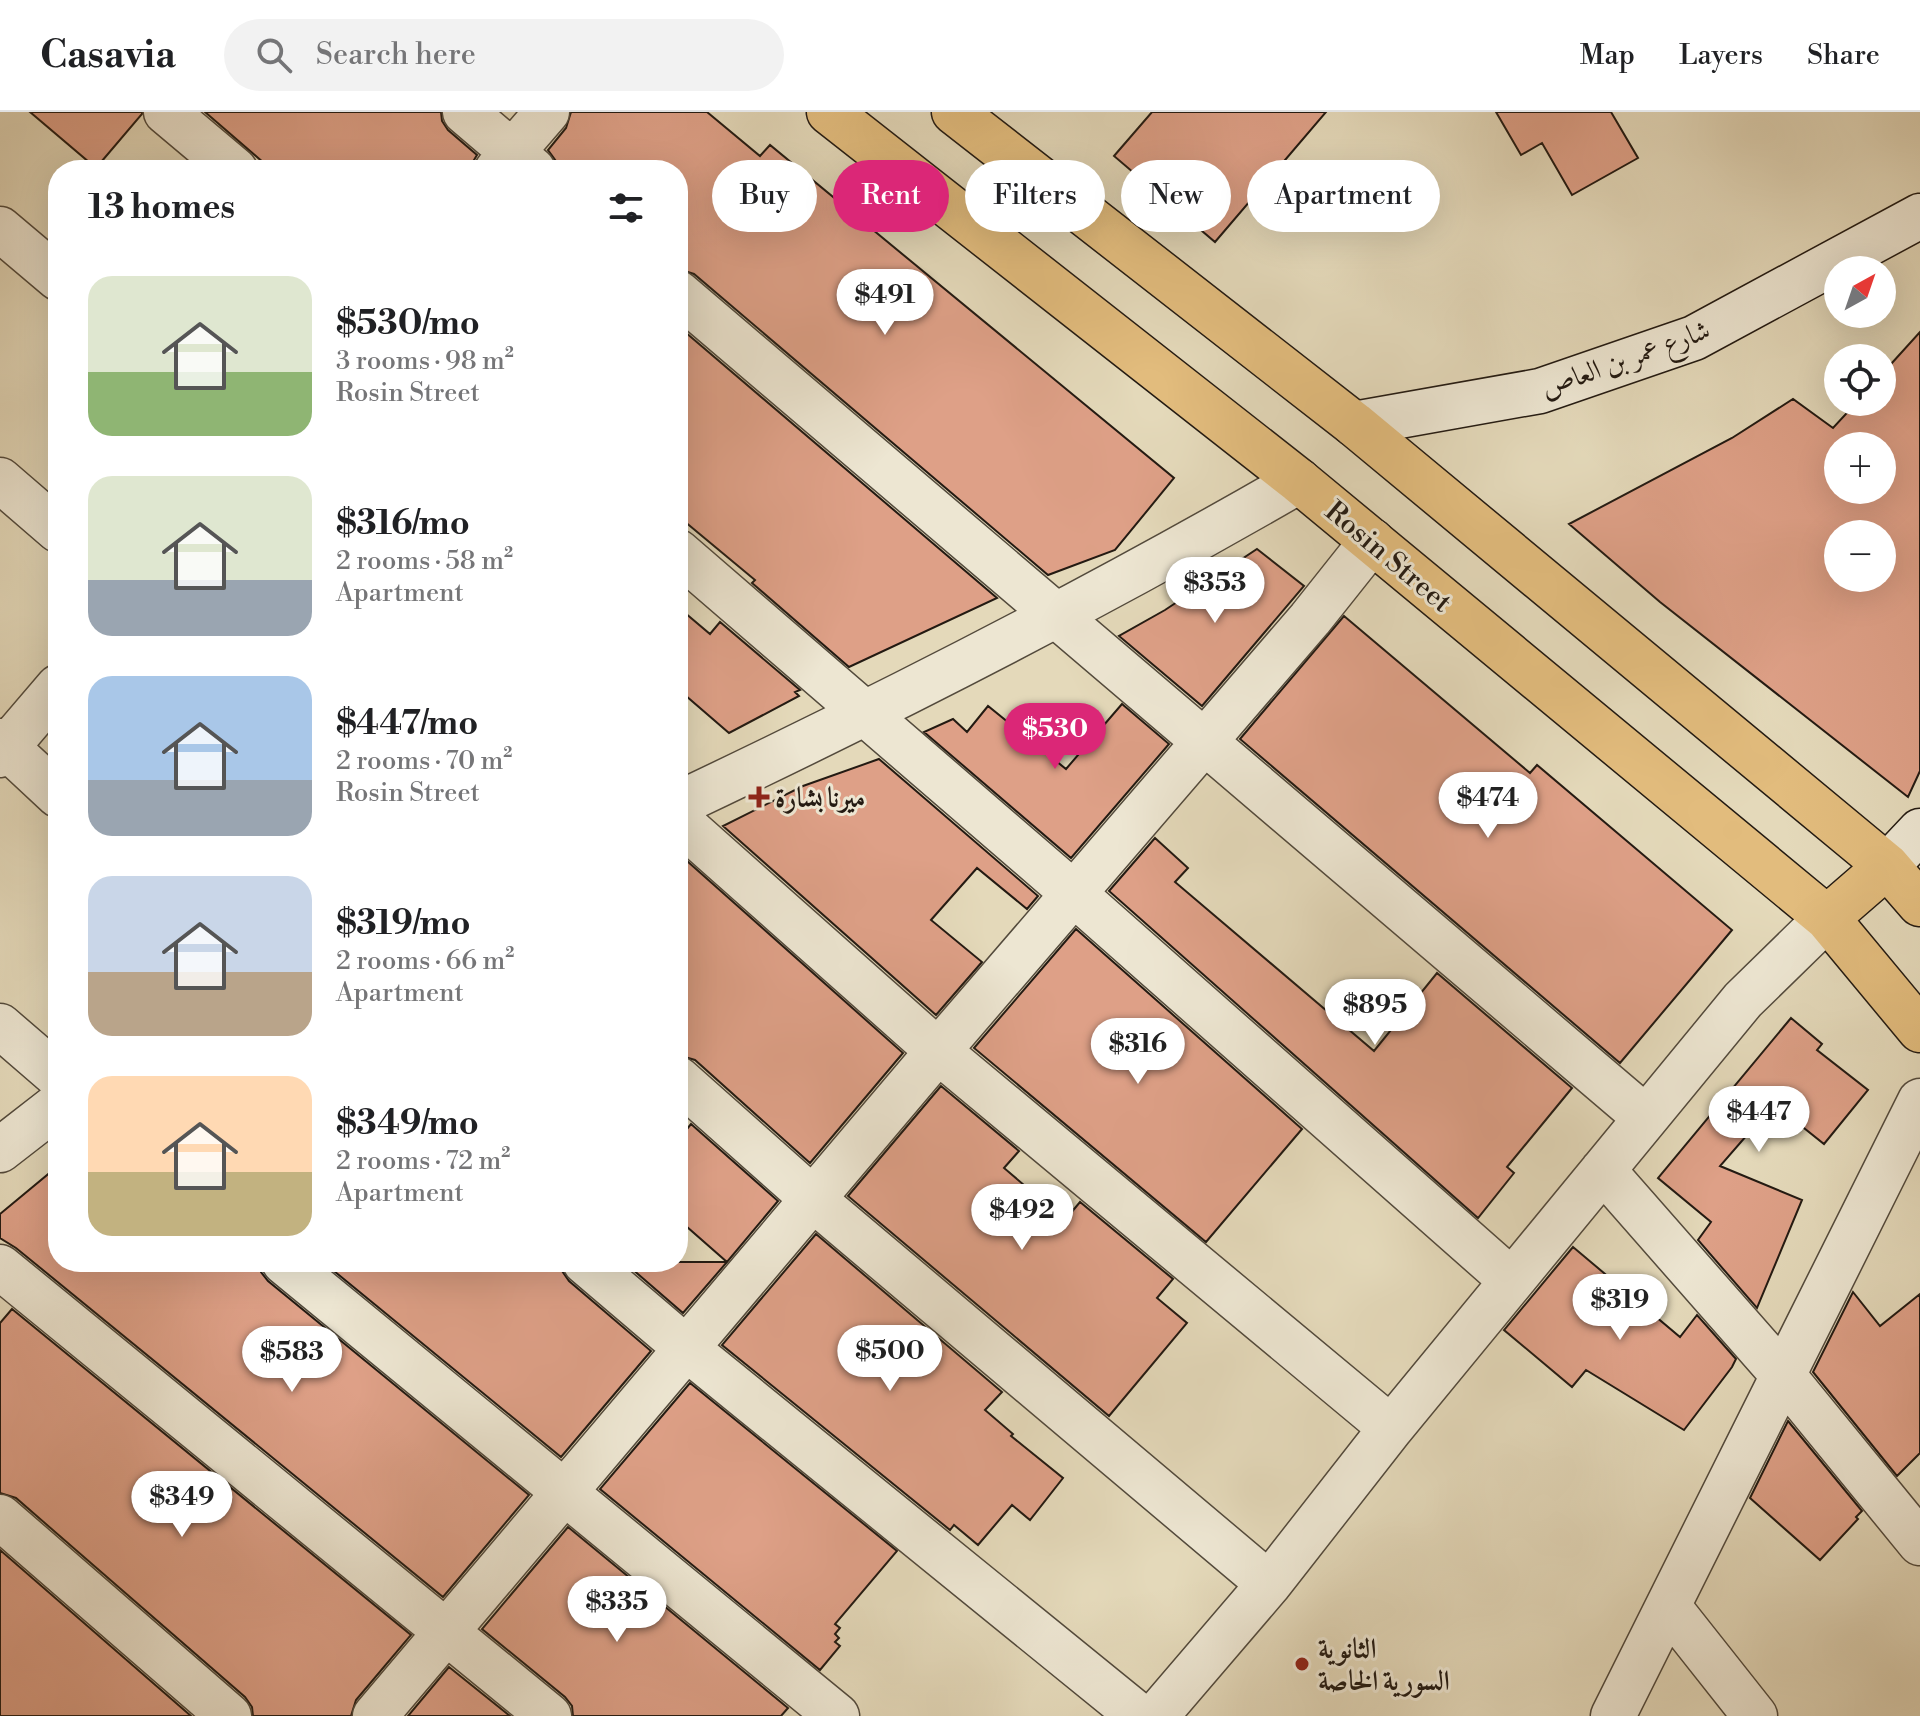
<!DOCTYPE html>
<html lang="en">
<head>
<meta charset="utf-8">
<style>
  body { margin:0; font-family:"Libre Bodoni",Amiri,serif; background:#f2f2f2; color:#202124; height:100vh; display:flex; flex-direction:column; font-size:30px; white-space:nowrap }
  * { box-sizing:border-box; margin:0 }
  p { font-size:26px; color:#757577 }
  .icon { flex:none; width:44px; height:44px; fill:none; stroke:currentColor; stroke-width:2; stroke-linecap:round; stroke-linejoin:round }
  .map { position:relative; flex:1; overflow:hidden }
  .side { position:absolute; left:48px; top:48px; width:640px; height:1112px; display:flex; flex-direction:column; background:#fff; border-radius:32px; box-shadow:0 8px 32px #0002 }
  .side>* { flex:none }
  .banner { position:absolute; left:712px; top:48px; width:760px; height:72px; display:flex; gap:16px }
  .needle { width:52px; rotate:40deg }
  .fabs { position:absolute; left:1824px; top:144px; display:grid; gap:16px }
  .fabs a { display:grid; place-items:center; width:72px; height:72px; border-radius:50%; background:#fff; box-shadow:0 8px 32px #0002; font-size:40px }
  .price { position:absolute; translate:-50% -68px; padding:0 18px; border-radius:28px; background:#fff; color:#222; font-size:26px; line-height:52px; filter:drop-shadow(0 2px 4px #0008) }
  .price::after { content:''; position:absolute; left:50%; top:48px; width:24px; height:18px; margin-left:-12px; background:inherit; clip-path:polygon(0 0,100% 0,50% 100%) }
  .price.on { background:#db2777; color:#fff }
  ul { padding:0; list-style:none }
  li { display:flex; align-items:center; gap:24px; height:200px; padding:0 40px }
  li span { display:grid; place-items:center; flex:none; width:224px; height:160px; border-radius:24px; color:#555 }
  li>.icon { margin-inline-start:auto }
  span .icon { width:96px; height:96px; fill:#fffc; stroke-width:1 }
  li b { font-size:34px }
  h2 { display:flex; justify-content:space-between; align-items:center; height:96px; padding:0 40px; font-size:34px }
  .chip { padding:0 28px; border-radius:36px; background:#fff; box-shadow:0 8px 32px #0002; font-size:28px; line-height:72px }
  .chip.on { background:#db2777; color:#fff }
  header { display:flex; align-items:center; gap:48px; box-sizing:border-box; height:112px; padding:0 40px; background:#fff; border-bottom:2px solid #e0e0e0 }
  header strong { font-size:38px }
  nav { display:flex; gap:44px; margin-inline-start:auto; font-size:28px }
  .search { width:560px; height:72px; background:#f2f2f2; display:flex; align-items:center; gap:20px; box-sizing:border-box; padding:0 28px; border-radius:44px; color:#757577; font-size:30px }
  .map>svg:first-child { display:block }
  .building { fill:#dea087; stroke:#231a12; stroke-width:2; fill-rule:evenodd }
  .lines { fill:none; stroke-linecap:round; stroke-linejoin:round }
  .street-casing { stroke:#534a3c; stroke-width:47 }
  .secondary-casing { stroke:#231a12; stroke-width:47 }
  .primary-casing { stroke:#231a12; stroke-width:47 }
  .street { stroke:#ede6d2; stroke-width:44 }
  .secondary { stroke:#ede6d2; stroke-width:44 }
  .primary { stroke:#e2bc7d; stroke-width:44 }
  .poi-dot { fill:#8f2418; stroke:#ede6d2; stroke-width:3 }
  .labels { text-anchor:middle; stroke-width:6; stroke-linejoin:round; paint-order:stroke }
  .street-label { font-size:28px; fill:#231a12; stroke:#ede6d2 }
  .poi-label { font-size:28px; font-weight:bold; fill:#231a12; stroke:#ede6d2; text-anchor:start }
</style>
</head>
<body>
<header>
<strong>Casavia</strong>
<div class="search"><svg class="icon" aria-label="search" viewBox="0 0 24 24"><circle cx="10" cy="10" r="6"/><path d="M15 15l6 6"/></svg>Search here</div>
<nav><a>Map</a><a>Layers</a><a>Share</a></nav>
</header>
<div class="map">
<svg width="1920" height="1604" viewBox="0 0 1920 1604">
  <rect width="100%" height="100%" fill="#e4d9ba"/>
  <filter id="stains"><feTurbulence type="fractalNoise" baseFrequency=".0025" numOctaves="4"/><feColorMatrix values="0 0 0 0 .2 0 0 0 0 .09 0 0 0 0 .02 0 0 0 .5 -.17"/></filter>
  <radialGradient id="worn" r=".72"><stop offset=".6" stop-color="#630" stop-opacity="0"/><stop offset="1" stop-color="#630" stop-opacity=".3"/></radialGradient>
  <!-- building -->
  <path class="building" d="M 30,0 L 142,0 L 142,2 L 96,56 Z
    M 205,0 L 441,0 L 442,9 L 448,18 L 477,43 L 468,58 L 272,58 Z
    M 571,0 L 707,0 L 760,44 L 770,33 L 1174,366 L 1115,438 L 1048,463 L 694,162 L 678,157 L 678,58 L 557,58 L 556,49 L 548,38 L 566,16 Z
    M 1152,0 L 1326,0 L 1215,130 L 1114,44 Z
    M 1496,0 L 1611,0 L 1638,46 L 1572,83 L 1542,31 L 1521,43 Z
    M 678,214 L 997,486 L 849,555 L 752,471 L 755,468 L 678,404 Z
    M 1920,220 L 1920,659 L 1908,685 L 1660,490 L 1569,412 L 1732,326 L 1793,287 L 1833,316 L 1857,290 L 1882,290 L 1882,262 ZM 1838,334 L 1882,334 L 1882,378 L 1838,378 ZM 1838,422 L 1882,422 L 1882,466 L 1838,466 Z
    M 1257,437 L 1304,474 L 1202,594 L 1119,524 L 1165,498 Z
    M 678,495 L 710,522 L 720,510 L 800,578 L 795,580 L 799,584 L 729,621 L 678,577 Z
    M 1344,504 L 1530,661 L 1537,653 L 1732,818 L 1620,951 L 1240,627 Z
    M 1122,592 L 1169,632 L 1071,746 L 924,620 L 953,607 L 967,620 L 988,594 L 1066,657 Z
    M 879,647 L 1038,784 L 1027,797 L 977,756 L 931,808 L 982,850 L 936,903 L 723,714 L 803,674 Z
    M 1155,726 L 1188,756 L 1175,770 L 1374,939 L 1437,861 L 1572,976 L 1507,1055 L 1514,1061 L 1478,1106 L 1109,779 Z
    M 678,741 L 903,941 L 810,1051 L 695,948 L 678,943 Z
    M 1076,817 L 1302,1017 L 1206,1130 L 974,936 Z
    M 1791,906 L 1822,932 L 1817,938 L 1868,978 L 1824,1032 L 1774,992 L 1720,1054 L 1802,1088 L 1757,1196 L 1698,1128 L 1711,1110 L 1658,1066 Z
    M 941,974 L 1019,1039 L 1004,1056 L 1065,1108 L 1080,1090 L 1173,1167 L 1157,1186 L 1187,1211 L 1109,1304 L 848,1084 Z
    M 691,1012 L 778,1089 L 727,1150 L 678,1107 L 678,1028 Z
    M 58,1054 L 58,1150 L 260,1150 L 261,1160 L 268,1169 L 529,1383 L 443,1485 L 16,1136 L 0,1126 L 0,1102 Z
    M 816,1122 L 1002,1280 L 985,1298 L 1013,1322 L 1011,1324 L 1063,1366 L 1030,1408 L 1012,1393 L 978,1433 L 954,1413 L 950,1418 L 722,1233 Z
    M 1573,1135 L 1680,1225 L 1697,1203 L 1736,1247 L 1732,1255 L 1684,1318 L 1586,1258 L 1572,1275 L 1504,1218 Z
    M 323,1150 L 561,1150 L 562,1159 L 569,1169 L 651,1239 L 561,1345 Z
    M 624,1150 L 727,1150 L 683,1201 Z
    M 1853,1180 L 1880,1214 L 1920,1182 L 1920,1341 L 1897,1364 L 1813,1260 Z
    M 12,1197 L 411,1523 L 356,1588 L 351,1604 L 253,1604 L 252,1595 L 245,1585 L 16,1386 L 0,1381 L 0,1211 Z
    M 690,1271 L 897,1439 L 835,1512 L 840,1516 L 835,1522 L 839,1526 L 835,1530 L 840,1534 L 820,1558 L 600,1377 Z
    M 1788,1309 L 1862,1399 L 1856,1405 L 1858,1407 L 1820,1448 L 1750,1386 Z
    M 568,1415 L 788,1596 L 781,1604 L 573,1604 L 572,1594 L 565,1585 L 482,1517 Z
    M 0,1438 L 191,1604 L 0,1604 Z
    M 449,1555 L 510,1604 L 408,1604 Z"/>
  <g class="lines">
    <defs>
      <path id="street" d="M 166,0 L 235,58
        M 465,0 L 533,58
        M 497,58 L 547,0
        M 0,117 L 58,166
        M 678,181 L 1646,1006
        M 0,368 L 58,418
        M 678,440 L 1073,781 L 1512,1169
        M 0,629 L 58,683
        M 0,643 L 58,575
        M 678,692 C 889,592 1097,486 1299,369
        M 678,708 L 938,939 L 1391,1316
        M 0,914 L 58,964
        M 678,967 L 814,1088 L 1269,1472
        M 0,1038 L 58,993
        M 1603,1058 L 1782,1262 L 1920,1431
        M 284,1150 L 837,1604
        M 585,1150 L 686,1236 L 1139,1604
        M 0,1155 L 549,1604
        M 0,1405 L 229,1604
        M 1668,1494 L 1755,1604
        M 375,1604 L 938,939 L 1310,507 L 1372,429
        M 1156,1604 L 1269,1472 L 1391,1316 L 1743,888 L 1827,806
        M 1613,1604 L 1920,989"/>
      <path id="secondary" d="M 1354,312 L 1540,279 L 1694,226 L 1920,104
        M 1887,754 L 1920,719"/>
      <path id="primary" d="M 829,0 L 1299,369 L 1827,806 L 1920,918
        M 954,0 L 1354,312 L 1887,754 L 1920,792
        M 1827,806 L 1887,754"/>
    </defs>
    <!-- street casing -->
    <use href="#street" class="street-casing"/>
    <!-- secondary casing -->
    <use href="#secondary" class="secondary-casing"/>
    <!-- primary casing -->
    <use href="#primary" class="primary-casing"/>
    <!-- street -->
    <use href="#street" class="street"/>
    <!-- secondary -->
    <use href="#secondary" class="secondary"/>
    <!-- primary -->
    <use href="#primary" class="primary"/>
  </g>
  <!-- markers -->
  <g class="poi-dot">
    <path d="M755 673h8v8h8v8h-8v8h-8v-8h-8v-8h8z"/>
    <circle cx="1302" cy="1552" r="8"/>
  </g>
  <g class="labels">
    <!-- street labels -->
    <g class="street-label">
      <text transform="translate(1625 246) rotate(-20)" y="10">شارع عمر بن العاص</text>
      <text transform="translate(1389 444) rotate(40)" y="10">Rosin Street</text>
    </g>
    <!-- poi labels -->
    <g class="poi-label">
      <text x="775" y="695">ميرنا بشارة</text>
      <text x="1318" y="1546">الثانوية<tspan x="1318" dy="32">السورية الخاصة</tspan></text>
    </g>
  </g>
  <rect width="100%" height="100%" filter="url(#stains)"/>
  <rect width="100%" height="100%" fill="url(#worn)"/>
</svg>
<div class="fabs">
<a><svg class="needle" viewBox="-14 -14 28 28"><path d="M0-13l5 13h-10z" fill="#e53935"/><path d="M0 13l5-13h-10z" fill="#757577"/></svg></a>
<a><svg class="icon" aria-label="locate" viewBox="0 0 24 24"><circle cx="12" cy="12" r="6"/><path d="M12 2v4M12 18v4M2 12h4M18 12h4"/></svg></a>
<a>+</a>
<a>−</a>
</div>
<b class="price" style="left:885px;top:225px">$491</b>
<b class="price" style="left:1215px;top:513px">$353</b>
<b class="price on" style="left:1055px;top:659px">$530</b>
<b class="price" style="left:1488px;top:728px">$474</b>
<b class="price" style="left:1375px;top:935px">$895</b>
<b class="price" style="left:1138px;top:974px">$316</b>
<b class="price" style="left:1759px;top:1042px">$447</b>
<b class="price" style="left:1022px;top:1140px">$492</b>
<b class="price" style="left:1620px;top:1230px">$319</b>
<b class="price" style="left:890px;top:1281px">$500</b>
<b class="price" style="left:292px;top:1282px">$583</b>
<b class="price" style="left:182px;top:1427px">$349</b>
<b class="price" style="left:617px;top:1532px">$335</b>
<div class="banner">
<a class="chip">Buy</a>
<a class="chip on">Rent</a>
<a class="chip">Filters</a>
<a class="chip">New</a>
<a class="chip">Apartment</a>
</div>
<section class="side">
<h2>13 homes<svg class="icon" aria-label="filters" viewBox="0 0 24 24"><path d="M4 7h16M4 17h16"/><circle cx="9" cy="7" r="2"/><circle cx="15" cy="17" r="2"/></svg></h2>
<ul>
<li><span style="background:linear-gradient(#dfe7d0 60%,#8fb573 0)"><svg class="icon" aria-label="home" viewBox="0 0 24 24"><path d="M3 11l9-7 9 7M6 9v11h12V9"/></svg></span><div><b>$530/mo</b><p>3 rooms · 98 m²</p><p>Rosin Street</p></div></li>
<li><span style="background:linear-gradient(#dfe7d0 65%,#9aa5b1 0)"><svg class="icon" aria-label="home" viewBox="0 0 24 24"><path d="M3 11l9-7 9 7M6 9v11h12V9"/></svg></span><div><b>$316/mo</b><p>2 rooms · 58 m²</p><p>Apartment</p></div></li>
<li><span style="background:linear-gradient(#a9c7e8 65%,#9aa5b1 0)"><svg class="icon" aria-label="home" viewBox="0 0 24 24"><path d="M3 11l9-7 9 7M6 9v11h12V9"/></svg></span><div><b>$447/mo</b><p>2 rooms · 70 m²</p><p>Rosin Street</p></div></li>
<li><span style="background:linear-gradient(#c9d6e8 60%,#b9a48a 0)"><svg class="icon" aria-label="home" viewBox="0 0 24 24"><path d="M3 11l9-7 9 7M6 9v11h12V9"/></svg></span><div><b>$319/mo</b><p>2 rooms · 66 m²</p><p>Apartment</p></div></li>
<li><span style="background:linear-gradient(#ffd9b3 60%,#c2b280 0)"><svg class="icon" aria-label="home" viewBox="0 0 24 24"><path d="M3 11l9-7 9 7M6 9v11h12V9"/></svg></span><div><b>$349/mo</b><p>2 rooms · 72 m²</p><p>Apartment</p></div></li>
</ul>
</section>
</div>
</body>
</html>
